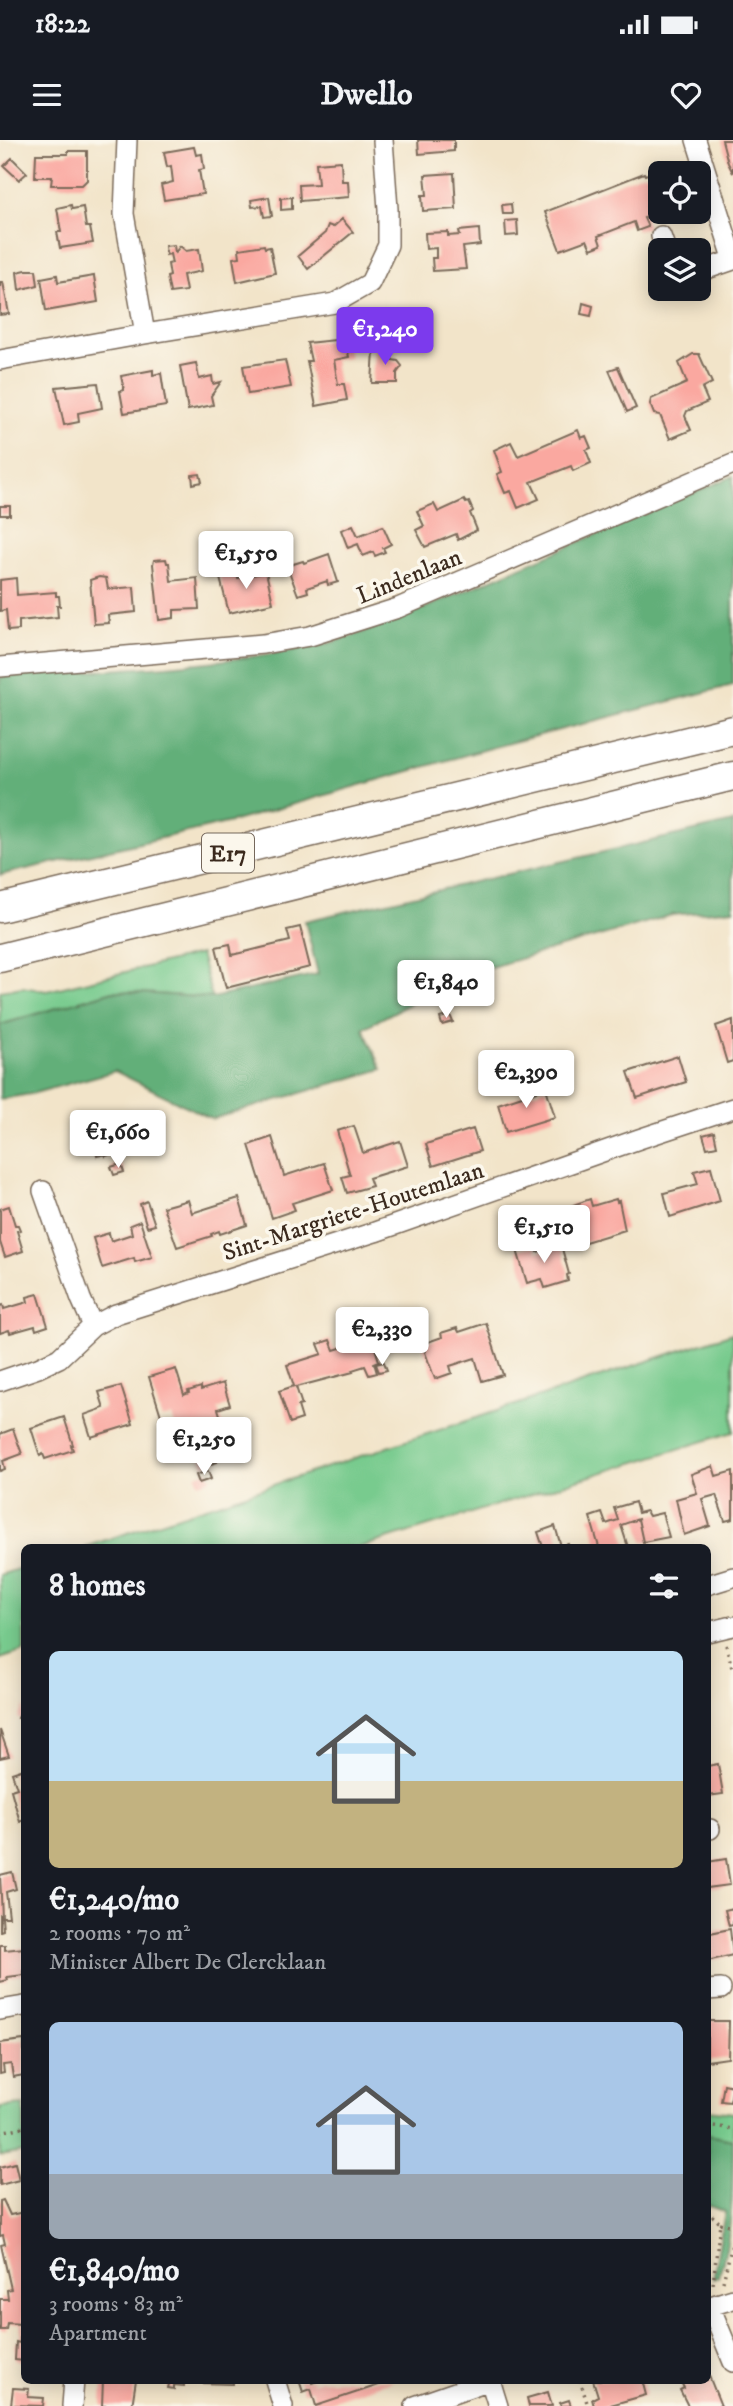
<!DOCTYPE html>
<html lang="en">
<head>
<meta charset="utf-8">
<style>
  body { margin:0; font-family:"IM FELL DW Pica",serif; background:#20242c; color:#f1f3f6; height:100vh; display:flex; flex-direction:column; font-size:26px; white-space:nowrap }
  * { box-sizing:border-box; margin:0 }
  p { font-size:23px; color:#9ea1a6 }
  .icon { flex:none; width:38px; height:38px; fill:none; stroke:currentColor; stroke-width:2; stroke-linecap:round; stroke-linejoin:round }
  .map { position:relative; flex:1; overflow:hidden }
  .side { position:absolute; left:21px; top:1404px; width:690px; height:840px; display:flex; flex-direction:column; background:#171b24; border-radius:10px; box-shadow:0 4px 18px #0003 }
  .side>* { flex:none }
  .controls { position:absolute; left:648px; top:21px; display:grid; gap:14px }
  .controls a { display:grid; place-items:center; width:63px; height:63px; border-radius:10px; background:#171b24; box-shadow:0 4px 18px #0003; font-size:35px }
  .price { position:absolute; translate:-50% -60px; padding:0 16px; border-radius:7px; background:#fff; color:#222; font-size:23px; line-height:46px; filter:drop-shadow(0 2px 4px #0008) }
  .price::after { content:''; position:absolute; left:50%; top:42px; width:21px; height:16px; margin-left:-10px; background:inherit; clip-path:polygon(0 0,100% 0,50% 100%) }
  .price.current { background:#7c3aed; color:#fff }
  ul { padding:0; list-style:none }
  li { display:grid; align-content:center; gap:14px; height:371px; padding:0 28px }
  li span { display:grid; place-items:center; height:217px; border-radius:10px; color:#555 }
  li>.icon { margin-inline-start:auto }
  span .icon { width:126px; height:126px; fill:#fffc; stroke-width:1 }
  li b { font-size:30px }
  h2 { display:flex; justify-content:space-between; align-items:center; height:84px; padding:0 28px; font-size:30px }
  .status { display:flex; justify-content:space-between; align-items:center; height:49px; padding:0 35px; background:#171b24; direction:ltr }
  .status svg { height:19px; fill:currentColor }
  header { display:flex; justify-content:space-between; align-items:center; height:91px; padding:0 28px; background:#171b24; font-size:32px; font-weight:700 }
  .map>svg:first-child { display:block }
  .green { fill:#78cb8e; stroke:#5a7a56; stroke-width:2 }
  .forest { fill:#62af79; stroke:#4e6c4c; stroke-width:2 }
  .building { fill:#faa8a0 }
  .lines { fill:none; stroke-linecap:round; stroke-linejoin:round }
  .minor-casing { stroke:#7b6b5a; stroke-width:22 }
  .highway-casing { stroke:#7b6b5a; stroke-width:31 }
  .path { stroke:#7b6b5a; stroke-width:3.5; stroke-dasharray:2 5; stroke-linecap:butt }
  .minor { stroke:#fff; stroke-width:19 }
  .highway { stroke:#fff; stroke-width:28 }
  .labels { text-anchor:middle; stroke-width:7; stroke-linejoin:round; paint-order:stroke }
  .shield { fill:#fbf7ec; stroke:#75685c; stroke-width:2 }
  .shield-label { font-size:23px; font-weight:bold; fill:#3b2a1e }
  .street-label { font-size:24px; fill:#3b2a1e; stroke:#fbf7ec }
</style>
</head>
<body>
<div class="status"><b>18:22</b><svg viewBox="0 0 49 12"><path d="M0 12V9h3v3zM5 12V6h3v6zM10 12V3h3v9zM15 12V0h3v12zM26 1h20v11H26zM47 4h2v5h-2z"/></svg></div>
<header><svg class="icon" aria-label="menu" viewBox="0 0 24 24"><path d="M4 6h16M4 12h16M4 18h16"/></svg>Dwello<svg class="icon" aria-label="heart" viewBox="0 0 24 24"><path d="M12 20l-8-8c-3-5 5-10 8-4 3-6 11-1 8 4z"/></svg></header>
<div class="map">
<svg width="733" height="2266" viewBox="0 0 733 2266">
  <rect width="100%" height="100%" fill="#fbf7ec"/>
  <filter id="ink" filterUnits="userSpaceOnUse"><feTurbulence type="fractalNoise" baseFrequency=".0143" numOctaves="2"/><feDisplacementMap in="SourceGraphic" scale="14" xChannelSelector="R" yChannelSelector="G"/><feConvolveMatrix kernelMatrix="1 2 1 2 8 2 1 2 1" color-interpolation-filters="sRGB"/></filter>
  <filter id="wash" filterUnits="userSpaceOnUse"><feTurbulence type="fractalNoise" baseFrequency=".00686" numOctaves="4" result="noise"/><feDisplacementMap in="SourceGraphic" scale="28" xChannelSelector="R" yChannelSelector="G"/><feGaussianBlur stdDeviation="1.57" result="paint"/><feColorMatrix in="noise" values="0 0 0 0 0 0 0 0 0 0 0 0 0 0 0 0 0 1.4 0 .05"/><feComposite in="paint" operator="in"/></filter>
  <g filter="url(#wash)">
    <rect width="100%" height="100%" fill="#f2e4c9"/>
    <!-- green -->
    <path class="green" d="M 200,814 L 212,858 L 113,851 L 0,885 L 0,851 L 22,847 L 47,851 Z
      M 733,1193 L 733,1292 L 361,1407 L 85,1407 Z
      M 24,1427 L 24,1511 L 0,1519 L 0,1435 Z
      M 24,1965 L 24,2012 L 0,2016 L 0,1967 Z
      M 707,1970 L 733,1973 L 733,2000 L 707,1995 Z"/>
    <!-- forest -->
    <path class="forest" d="M 733,336 L 733,545 L 490,608 L 231,682 L 0,735 L 0,537 C 109,529 222,527 329,503 C 348,498 366,491 385,485 Z
      M 733,682 L 733,769 L 672,775 L 467,834 L 363,888 L 382,929 L 212,979 L 115,931 L 31,954 L 0,959 L 0,885 L 113,851 L 212,858 L 318,834 L 305,781 Z
      M 707,1995 L 733,2000 C 733,2044 733,2097 718,2137 L 713,2139 L 725,2072 L 707,2065 Z"/>
    <g id="blocks">
      <!-- building -->
      <path class="building" d="M 418,0 L 454,0 L 454,11 L 419,14 Z
        M 722,0 L 733,0 L 733,33 L 728,23 Z
        M 194,7 L 196,15 L 202,14 L 204,29 L 199,30 L 203,54 L 164,60 L 161,45 L 173,42 L 171,26 L 167,27 L 164,12 Z
        M 68,11 L 87,11 L 87,40 L 82,45 L 51,45 L 52,37 L 35,37 L 36,14 L 68,14 Z
        M 12,18 L 27,33 L 19,40 L 4,26 Z
        M 341,21 L 342,41 L 348,41 L 349,57 L 300,61 L 299,45 L 318,44 L 316,23 Z
        M 657,31 L 660,37 L 660,72 L 644,78 L 648,87 L 637,91 L 634,82 L 598,96 L 601,105 L 591,109 L 587,100 L 560,110 L 545,72 L 644,33 L 645,35 Z
        M 454,33 L 456,69 L 423,71 L 422,55 L 427,55 L 425,35 Z
        M 269,57 L 272,76 L 264,77 L 262,66 L 252,67 L 251,60 Z
        M 292,57 L 292,69 L 281,70 L 281,58 Z
        M 511,64 L 512,74 L 503,74 L 502,65 Z
        M 71,65 L 72,69 L 83,67 L 86,87 L 90,87 L 93,103 L 60,108 L 57,92 L 61,92 L 57,68 Z
        M 342,79 L 353,92 L 308,129 L 298,116 L 325,93 L 328,85 L 333,87 Z
        M 517,80 L 518,95 L 506,96 L 505,81 Z
        M 479,89 L 480,105 L 463,107 L 466,129 L 433,131 L 432,118 L 436,118 L 436,108 L 426,109 L 425,93 L 448,92 L 448,96 L 460,95 L 459,91 Z
        M 174,105 L 175,113 L 180,106 L 186,111 L 199,109 L 202,131 L 183,135 L 186,151 L 170,153 L 167,137 L 170,136 L 168,124 L 172,123 L 170,114 L 166,115 L 165,106 Z
        M 264,105 L 265,108 L 270,107 L 275,133 L 237,142 L 233,118 L 240,117 L 239,109 Z
        M 26,130 L 36,130 L 38,145 L 19,150 L 17,132 Z
        M 57,135 L 58,142 L 94,136 L 98,162 L 46,171 L 41,138 Z
        M 0,142 L 3,142 L 9,174 L 0,175 Z
        M 583,163 L 593,166 L 591,176 L 581,174 Z
        M 345,199 L 349,217 L 334,220 L 338,244 L 344,244 L 347,260 L 316,266 L 307,221 L 311,221 L 307,203 Z
        M 392,209 L 392,220 L 398,221 L 402,226 L 397,233 L 397,243 L 372,243 L 374,210 Z
        M 693,214 L 699,214 L 712,243 L 702,248 L 708,262 L 687,271 L 685,276 L 691,290 L 670,299 L 660,275 L 654,274 L 650,264 L 651,259 L 687,243 L 679,223 Z
        M 285,220 L 291,247 L 248,254 L 243,226 Z
        M 196,223 L 199,239 L 212,236 L 213,244 L 221,242 L 211,256 L 213,265 L 188,270 L 180,226 Z
        M 618,227 L 636,268 L 627,272 L 609,230 Z
        M 153,230 L 153,235 L 161,233 L 166,266 L 124,273 L 120,251 L 124,250 L 121,236 Z
        M 98,243 L 102,268 L 78,273 L 79,282 L 64,285 L 56,247 Z
        M 578,290 L 581,298 L 586,296 L 591,308 L 586,310 L 591,323 L 573,331 L 571,326 L 531,342 L 539,359 L 518,368 L 511,351 L 505,353 L 497,334 L 502,332 L 494,310 L 511,302 L 518,316 Z
        M 200,334 L 202,342 L 193,344 L 192,335 Z
        M 464,360 L 466,363 L 469,362 L 473,371 L 470,373 L 477,390 L 458,400 L 456,394 L 425,407 L 416,390 L 424,386 L 417,371 L 434,364 L 438,372 Z
        M 0,366 L 10,366 L 10,375 L 0,375 Z
        M 353,385 L 358,396 L 383,386 L 391,404 L 383,408 L 385,412 L 375,416 L 373,412 L 363,416 L 358,404 L 348,408 L 341,390 Z
        M 329,414 L 338,442 L 328,445 L 327,441 L 307,448 L 308,452 L 298,455 L 287,426 L 303,421 L 304,423 Z
        M 166,419 L 167,423 L 169,423 L 171,441 L 197,438 L 199,469 L 174,470 L 174,478 L 159,480 L 153,424 L 154,420 Z
        M 236,431 L 238,438 L 266,432 L 273,463 L 229,473 L 219,434 Z
        M 99,437 L 106,438 L 108,449 L 134,447 L 136,472 L 108,475 L 109,483 L 94,484 L 90,440 Z
        M 16,438 L 17,455 L 56,452 L 56,456 L 59,456 L 60,466 L 57,466 L 58,477 L 19,481 L 19,490 L 8,491 L 6,470 L 0,471 L 0,440 Z
        M 300,787 L 310,827 L 226,848 L 216,807 L 230,804 L 232,815 L 290,801 L 287,790 Z
        M 450,875 L 453,882 L 442,885 L 440,878 Z
        M 733,880 L 733,921 L 727,923 L 716,886 Z
        M 678,916 L 686,942 L 637,958 L 628,932 Z
        M 546,948 L 555,977 L 506,992 L 498,964 Z
        M 156,984 L 160,998 L 136,1006 L 132,992 Z
        M 354,986 L 363,1013 L 400,1001 L 408,1026 L 369,1038 L 372,1046 L 347,1053 L 342,1037 L 350,1035 L 337,991 Z
        M 473,989 L 480,1011 L 433,1026 L 426,1004 Z
        M 714,992 L 717,1006 L 707,1008 L 703,995 Z
        M 272,997 L 284,1036 L 324,1023 L 333,1050 L 292,1063 L 295,1070 L 272,1078 L 249,1005 Z
        M 117,1000 L 120,1011 L 106,1016 L 106,1014 L 97,1016 L 95,1005 L 103,1003 L 103,1005 Z
        M 121,1024 L 124,1032 L 114,1035 L 111,1027 Z
        M 711,1027 L 720,1061 L 670,1077 L 664,1053 L 698,1044 L 694,1031 Z
        M 239,1058 L 247,1085 L 220,1094 L 219,1091 L 211,1094 L 212,1096 L 177,1107 L 163,1067 L 188,1060 L 192,1073 Z
        M 590,1059 L 592,1066 L 616,1059 L 617,1062 L 619,1061 L 625,1090 L 582,1103 L 570,1066 Z
        M 147,1061 L 155,1085 L 147,1087 L 140,1064 Z
        M 9,1066 L 15,1085 L 18,1085 L 20,1090 L 17,1091 L 23,1111 L 5,1117 L 0,1102 L 0,1069 Z
        M 140,1081 L 152,1117 L 135,1122 L 134,1118 L 102,1128 L 93,1098 L 109,1093 L 111,1101 L 132,1094 L 130,1085 Z
        M 535,1105 L 537,1112 L 561,1105 L 569,1134 L 567,1135 L 568,1141 L 545,1148 L 542,1139 L 527,1143 L 517,1110 Z
        M 38,1154 L 48,1186 L 36,1190 L 35,1186 L 10,1193 L 9,1190 L 0,1193 L 0,1166 L 3,1165 L 4,1169 L 28,1162 L 27,1157 Z
        M 486,1183 L 503,1235 L 482,1241 L 475,1218 L 450,1226 L 452,1233 L 435,1239 L 422,1204 L 442,1197 L 441,1193 L 457,1188 L 459,1192 Z
        M 372,1198 L 379,1221 L 374,1223 L 377,1233 L 369,1235 L 365,1226 L 352,1230 L 353,1232 L 296,1247 L 302,1265 L 298,1266 L 302,1279 L 290,1283 L 279,1251 L 294,1246 L 287,1225 L 322,1214 L 318,1204 L 330,1200 L 334,1210 Z
        M 384,1222 L 387,1230 L 379,1232 L 376,1224 Z
        M 176,1229 L 184,1255 L 189,1253 L 188,1251 L 201,1247 L 201,1250 L 223,1243 L 230,1265 L 218,1269 L 226,1293 L 210,1300 L 217,1322 L 204,1326 L 197,1305 L 182,1309 L 172,1276 L 162,1279 L 149,1237 Z
        M 121,1246 L 133,1284 L 91,1297 L 84,1275 L 104,1268 L 99,1252 Z
        M 64,1277 L 73,1305 L 71,1305 L 73,1310 L 45,1319 L 43,1314 L 40,1316 L 31,1288 Z
        M 13,1289 L 22,1314 L 3,1321 L 5,1329 L 0,1331 L 0,1294 Z
        M 713,1326 L 716,1336 L 733,1331 L 733,1379 L 725,1381 L 716,1355 L 702,1359 L 710,1386 L 684,1395 L 676,1359 L 697,1353 L 691,1334 Z
        M 208,1331 L 211,1339 L 199,1343 L 196,1335 Z
        M 635,1362 L 638,1373 L 646,1371 L 649,1376 L 662,1373 L 669,1397 L 643,1402 L 638,1379 L 621,1385 L 628,1407 L 599,1407 L 590,1377 L 602,1373 L 606,1384 L 618,1380 L 614,1368 Z
        M 555,1386 L 561,1406 L 568,1404 L 569,1407 L 543,1407 L 538,1392 Z
        M 24,1566 L 24,1581 L 18,1578 Z
        M 0,1590 L 9,1616 L 0,1618 Z
        M 718,1624 L 723,1654 L 707,1656 L 707,1626 Z
        M 24,1629 L 24,1680 L 20,1682 L 11,1650 L 17,1648 L 12,1633 Z
        M 726,1719 L 730,1745 L 707,1748 L 707,1722 Z
        M 12,1732 L 16,1749 L 6,1752 L 9,1777 L 2,1777 L 3,1790 L 0,1791 L 0,1775 L 2,1777 L 0,1735 Z
        M 733,1768 L 733,1785 L 729,1786 L 725,1770 Z
        M 707,1786 L 710,1793 L 730,1789 L 733,1815 L 707,1821 Z
        M 0,1805 L 5,1805 L 5,1810 L 24,1808 L 24,1835 L 7,1837 L 8,1840 L 0,1842 Z
        M 707,1881 L 729,1881 L 728,1918 L 707,1921 Z
        M 24,1900 L 24,1935 L 13,1937 L 11,1924 L 3,1925 L 4,1933 L 0,1934 L 0,1903 Z
        M 724,1944 L 733,1946 L 730,1962 L 721,1961 Z
        M 15,2023 L 19,2040 L 0,2045 L 0,2027 Z
        M 3,2060 L 10,2075 L 24,2072 L 24,2221 L 15,2220 L 16,2202 L 20,2203 L 21,2184 L 7,2183 L 6,2190 L 0,2190 L 0,2159 L 8,2159 L 7,2150 L 11,2149 L 1,2105 L 5,2104 L 3,2095 L 0,2096 L 0,2061 Z
        M 707,2231 L 721,2266 L 688,2266 L 680,2250 L 684,2248 L 680,2240 L 707,2240 Z
        M 103,2240 L 136,2240 L 132,2266 L 102,2266 Z
        M 170,2240 L 184,2240 L 184,2246 L 174,2245 L 174,2249 L 168,2248 Z
        M 200,2240 L 233,2240 L 233,2244 L 200,2243 Z
        M 299,2240 L 311,2240 L 312,2243 L 320,2240 L 394,2240 L 316,2266 L 311,2249 L 303,2252 Z
        M 593,2240 L 642,2240 L 646,2255 L 607,2266 L 594,2266 L 592,2259 L 598,2256 Z
        M 13,2248 L 29,2249 L 28,2257 L 44,2258 L 43,2266 L 11,2265 Z
        M 548,2252 L 552,2266 L 529,2266 L 527,2258 Z
        M 569,2260 L 571,2266 L 561,2266 L 560,2263 Z"/>
    </g>
  </g>
  <g filter="url(#ink)">
    <use href="#blocks" fill-opacity="0" stroke="#7b6b5a" stroke-width="2"/>
    <g class="lines">
      <defs>
        <path id="minor" d="M 127,0 L 124,74 L 145,194
          M 696,0 L 733,118
          M 661,96 L 666,110
          M 698,132 L 733,120
          M 0,220 L 145,194 L 335,163 L 370,143 L 388,105 L 388,69 L 383,0
          M 0,527 L 263,504 L 310,496 L 398,468 L 733,324
          M 43,1051 L 81,1159 L 93,1186
          M 0,1241 L 38,1228 L 59,1218 L 93,1186 L 116,1174 L 375,1092 L 639,999 L 733,968
          M 707,1445 L 733,1437
          M 707,1492 L 733,1486
          M 707,1689 L 710,1689
          M 707,1850 L 721,1849
          M 0,1870 L 24,1866
          M 710,2166 L 733,2222
          M 707,2167 L 733,2159
          M 275,2240 L 283,2266
          M 490,2240 L 498,2266
          M 72,2266 L 74,2240
          M 415,2266 L 490,2240"/>
        <path id="highway" d="M 0,768 L 733,590
          M 0,818 L 733,636"/>
      </defs>
      <!-- minor casing -->
      <use href="#minor" class="minor-casing"/>
      <!-- highway casing -->
      <use href="#highway" class="highway-casing"/>
      <!-- path -->
      <path class="path" d="M 726,1505 L 733,1532
        M 707,1985 L 733,1989
        M 0,1992 L 24,1987
        M 707,2071 L 720,2083 L 713,2144
        M 720,2083 L 733,2086
        M 723,2142 L 733,2100
        M 580,2240 L 588,2266"/>
      <!-- minor -->
      <use href="#minor" class="minor"/>
      <!-- highway -->
      <use href="#highway" class="highway"/>
    </g>
  </g>
  <g class="labels">
    <!-- shield labels -->
    <rect class="shield" x="202" y="693.5" width="52" height="39" rx="5"/>
    <g class="shield-label">
      <text x="228" y="721">E17</text>
    </g>
    <!-- street labels -->
    <g class="street-label">
      <text transform="translate(409 436) rotate(-22)" y="8">Lindenlaan</text>
      <text transform="translate(353 1071) rotate(-18)" y="8">Sint-Margriete-Houtemlaan</text>
    </g>
  </g>
</svg>
<div class="controls">
<a><svg class="icon" aria-label="locate" viewBox="0 0 24 24"><circle cx="12" cy="12" r="6"/><path d="M12 2v4M12 18v4M2 12h4M18 12h4"/></svg></a>
<a><svg class="icon" aria-label="layers" viewBox="0 0 24 24"><path d="M12 4l9 5-9 5-9-5zM3 14l9 5 9-5"/></svg></a>
</div>
<b class="price current" style="left:385px;top:227px">€1,240</b>
<b class="price" style="left:246px;top:451px">€1,550</b>
<b class="price" style="left:446px;top:880px">€1,840</b>
<b class="price" style="left:526px;top:970px">€2,390</b>
<b class="price" style="left:118px;top:1030px">€1,660</b>
<b class="price" style="left:544px;top:1125px">€1,510</b>
<b class="price" style="left:382px;top:1227px">€2,330</b>
<b class="price" style="left:204px;top:1337px">€1,250</b>
<section class="side">
<h2>8 homes<svg class="icon" aria-label="filters" viewBox="0 0 24 24"><path d="M4 7h16M4 17h16"/><circle cx="9" cy="7" r="2"/><circle cx="15" cy="17" r="2"/></svg></h2>
<ul>
<li><span style="background:linear-gradient(#bfe0f5 60%,#c2b280 0)"><svg class="icon" aria-label="home" viewBox="0 0 24 24"><path d="M3 11l9-7 9 7M6 9v11h12V9"/></svg></span><div><b>€1,240/mo</b><p>2 rooms · 70 m²</p><p>Minister Albert De Clercklaan</p></div></li>
<li><span style="background:linear-gradient(#a9c7e8 70%,#9aa5b1 0)"><svg class="icon" aria-label="home" viewBox="0 0 24 24"><path d="M3 11l9-7 9 7M6 9v11h12V9"/></svg></span><div><b>€1,840/mo</b><p>3 rooms · 83 m²</p><p>Apartment</p></div></li>
</ul>
</section>
</div>
</body>
</html>
